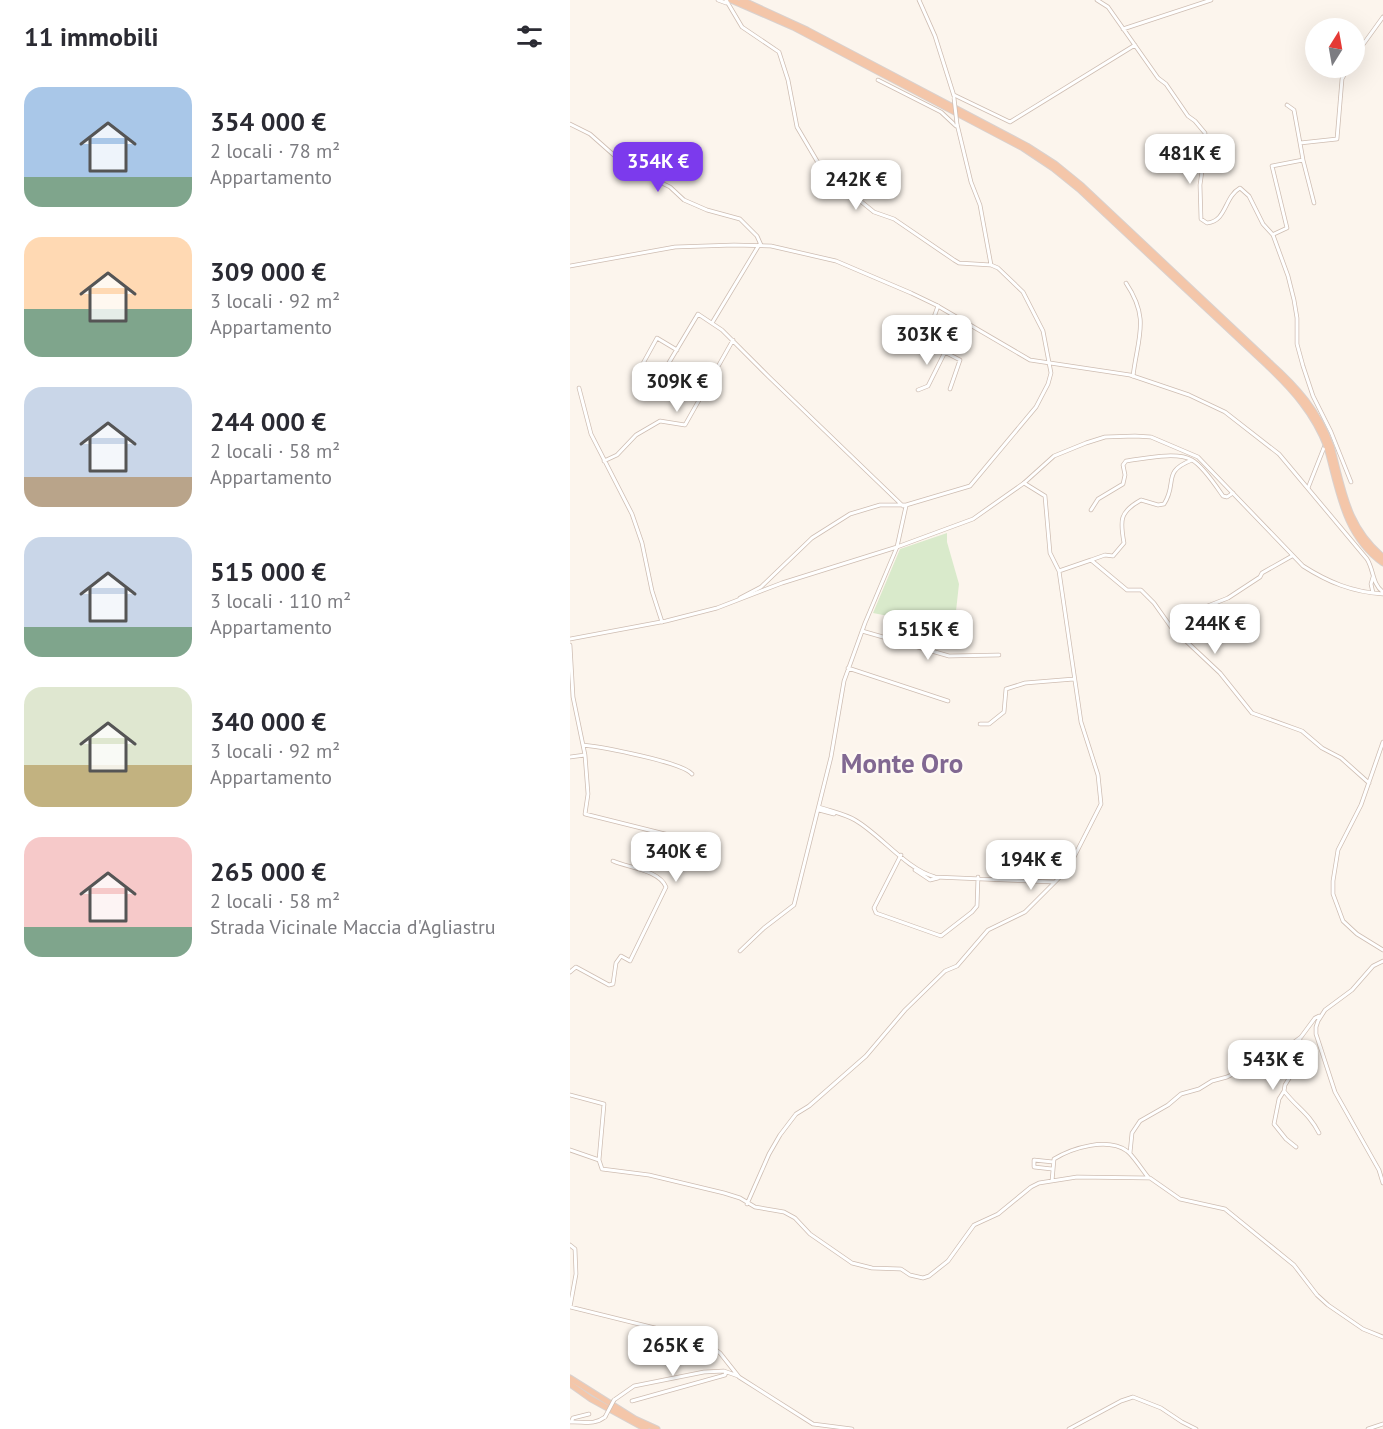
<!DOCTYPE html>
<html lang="it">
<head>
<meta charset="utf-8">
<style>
  body { margin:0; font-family:"PT Sans",sans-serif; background:#f7f7f7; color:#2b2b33; height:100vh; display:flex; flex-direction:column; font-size:22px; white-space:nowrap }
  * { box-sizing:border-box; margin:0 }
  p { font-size:20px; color:#7c7c81 }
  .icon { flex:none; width:33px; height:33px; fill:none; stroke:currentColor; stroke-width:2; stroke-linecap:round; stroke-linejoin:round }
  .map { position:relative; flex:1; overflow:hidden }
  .details { display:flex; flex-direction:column; background:#fff; width:570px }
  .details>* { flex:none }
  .needle { width:39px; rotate:11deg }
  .fabs { position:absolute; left:735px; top:18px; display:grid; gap:12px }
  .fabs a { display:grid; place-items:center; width:60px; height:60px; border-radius:50%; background:#fff; box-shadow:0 6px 24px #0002; font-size:30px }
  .price { position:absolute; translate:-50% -51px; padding:0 14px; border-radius:12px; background:#fff; color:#222; font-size:20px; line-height:39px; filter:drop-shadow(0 2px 3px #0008) }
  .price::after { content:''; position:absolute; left:50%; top:36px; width:18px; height:14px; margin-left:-9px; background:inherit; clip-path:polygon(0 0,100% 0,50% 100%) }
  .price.active { background:#7c3aed; color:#fff }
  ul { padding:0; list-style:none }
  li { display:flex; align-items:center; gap:18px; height:150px; padding:0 24px }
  li span { display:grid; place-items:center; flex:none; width:168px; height:120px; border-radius:18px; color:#555 }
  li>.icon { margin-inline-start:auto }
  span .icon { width:72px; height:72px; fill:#fffc; stroke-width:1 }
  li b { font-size:26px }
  h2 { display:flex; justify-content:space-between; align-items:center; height:72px; padding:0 24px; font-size:26px }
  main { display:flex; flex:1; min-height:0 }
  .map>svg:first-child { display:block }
  .green { fill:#d9eacb }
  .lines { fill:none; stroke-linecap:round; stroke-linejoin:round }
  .minor-casing { stroke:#cebdb2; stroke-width:4.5 }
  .tertiary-casing { stroke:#cebdb2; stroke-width:4.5 }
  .trunk-casing { stroke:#d9d1ce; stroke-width:7 }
  .minor { stroke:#fff; stroke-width:3 }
  .tertiary { stroke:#fff; stroke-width:3 }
  .trunk { stroke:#f4c6a9; stroke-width:5 }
  .minor-bridge-casing { stroke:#cebdb2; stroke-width:4.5; stroke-linecap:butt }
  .trunk-bridge-casing { stroke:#d9d1ce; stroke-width:7; stroke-linecap:butt }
  .minor-bridge { stroke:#fff; stroke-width:3 }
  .trunk-bridge { stroke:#f4c6a9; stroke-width:5 }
  .labels { text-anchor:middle; stroke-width:4.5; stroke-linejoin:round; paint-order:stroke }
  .district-label { font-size:27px; font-weight:bold; fill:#816892; stroke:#fef9f3 }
</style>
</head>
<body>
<main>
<section class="details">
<h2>11 immobili<svg class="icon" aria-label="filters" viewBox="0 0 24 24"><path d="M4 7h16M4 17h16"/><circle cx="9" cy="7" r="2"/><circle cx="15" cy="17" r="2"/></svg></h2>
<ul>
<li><span style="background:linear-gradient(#a9c7e8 75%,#7fa58c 0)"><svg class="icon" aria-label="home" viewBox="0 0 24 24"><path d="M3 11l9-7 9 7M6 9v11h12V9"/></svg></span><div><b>354 000 €</b><p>2 locali · 78 m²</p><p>Appartamento</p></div></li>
<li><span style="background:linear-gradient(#ffd9b3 60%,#7fa58c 0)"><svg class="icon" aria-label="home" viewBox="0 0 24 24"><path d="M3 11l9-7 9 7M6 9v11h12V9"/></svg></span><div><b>309 000 €</b><p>3 locali · 92 m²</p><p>Appartamento</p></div></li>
<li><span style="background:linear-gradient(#c9d6e8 75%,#b9a48a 0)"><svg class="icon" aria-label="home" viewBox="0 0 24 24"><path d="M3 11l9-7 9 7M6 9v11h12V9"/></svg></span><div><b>244 000 €</b><p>2 locali · 58 m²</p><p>Appartamento</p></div></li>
<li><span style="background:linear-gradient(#c9d6e8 75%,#7fa58c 0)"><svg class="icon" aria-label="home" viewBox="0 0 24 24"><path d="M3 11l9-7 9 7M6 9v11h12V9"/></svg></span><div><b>515 000 €</b><p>3 locali · 110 m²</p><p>Appartamento</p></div></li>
<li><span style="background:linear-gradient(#dfe7d0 65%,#c2b280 0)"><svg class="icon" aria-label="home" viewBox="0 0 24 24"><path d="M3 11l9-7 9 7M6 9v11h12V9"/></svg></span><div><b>340 000 €</b><p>3 locali · 92 m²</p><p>Appartamento</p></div></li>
<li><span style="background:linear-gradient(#f6c9c9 75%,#7fa58c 0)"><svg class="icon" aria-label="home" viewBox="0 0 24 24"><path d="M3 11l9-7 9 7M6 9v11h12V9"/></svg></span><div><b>265 000 €</b><p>2 locali · 58 m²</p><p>Strada Vicinale Maccia d'Agliastru</p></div></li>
</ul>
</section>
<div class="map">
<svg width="813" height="1429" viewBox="0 0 813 1429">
  <rect width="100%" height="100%" fill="#fcf5ed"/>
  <!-- green -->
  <path class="green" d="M 377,533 L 377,542 L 389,584 L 384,629 L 303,613 L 330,549 Z"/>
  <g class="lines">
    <defs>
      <path id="minor" d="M 148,0 L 156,3
        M 156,0 L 172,27 L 209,52 L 218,80 L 227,127 L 247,161 L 257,174 L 304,212 L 324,219 L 384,260 L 389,263 L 421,265 L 428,268 L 453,292 L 473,331 L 481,373 L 478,384 L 466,407 L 400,486 L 336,505 L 310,505 L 280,514 L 242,538 L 191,587 L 170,598
        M 349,0 L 365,36 L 384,96
        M 527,0 L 538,7 L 588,78 L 596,84 L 618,116 L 625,121 L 635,133 L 635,150 L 630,185 L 631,219 L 637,223 C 657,221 654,197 670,188 L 679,196 L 693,224 L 703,235 L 718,276 L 724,300 L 727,318 L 727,344 L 733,366 L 743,396 L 761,432 L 781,482
        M 553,29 L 641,0
        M 784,57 L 813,17
        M 308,80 L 371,112 L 386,126
        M 384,95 L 440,122 L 565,45
        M 717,105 L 724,110 L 730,143
        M 0,124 L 20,134 L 55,165 L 100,187 L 114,200 L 137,210 L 170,219 L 187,236 L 191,245
        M 387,124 L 401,182 L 410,205 L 421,265
        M 733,160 L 744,203
        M 704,234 L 717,228 L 702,166 L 733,160 L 730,143 L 767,139 L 772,79 L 778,68
        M 556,283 C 580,319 568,336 563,376
        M 368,306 L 355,342 L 390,360 L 380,389
        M 142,323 L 189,245
        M 71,367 L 87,338 L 107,350
        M 9,388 L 21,434 L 62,514 L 72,543 L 82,591 L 92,622
        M 348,390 L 358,386 L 375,352
        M 82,391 L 128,314 L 152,330 L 199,377 L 333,506
        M 34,461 L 47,455 L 66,435 L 90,421 L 115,425 L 163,340
        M 738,488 L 755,445
        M 521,510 L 528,499 L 553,484 L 555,475 L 553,465 L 556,461 C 573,459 606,451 622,460 C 633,466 646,486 653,496 L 657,497 L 663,493
        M 521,560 L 535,555 L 543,556 L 554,543 C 550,521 549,512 571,500 L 588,505 L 594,504 C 608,483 591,472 622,460
        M 489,571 L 521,560 L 557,590 L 571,590 L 584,603 L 601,627 L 650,673 L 682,713 L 732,731 L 752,748 L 771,758 L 799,783
        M 602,628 L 635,607 L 658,598 L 690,577 L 692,573 L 722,556
        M 292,631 L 379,656 L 429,655
        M 0,645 L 3,697 L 15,755 L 0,757
        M 278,668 L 378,701
        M 410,724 L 419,724 L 434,712 L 436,689 L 455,683 L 504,679
        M 813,742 L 791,805 L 768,850 L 763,881 L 763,894 L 773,921 L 787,934 L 813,950
        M 13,745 C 32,747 112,762 122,774
        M 15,755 L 18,794 L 15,814 L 111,838
        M 249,807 C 260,811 275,814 285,820 C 311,835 336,869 365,877 L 484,882
        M 249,810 L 264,814
        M 331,855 L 304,908 L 306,913 L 371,936 L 402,912 L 407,906 L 408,877
        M 345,870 L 360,880 L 368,878
        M 170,951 L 194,928 L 224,905 L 261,757 L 274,681 L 295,623 L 327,547 L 336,506
        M 813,961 L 803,966 L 782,990 L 755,1010 L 748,1021 L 746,1027 L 746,1034 L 765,1092 L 809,1170 L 813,1183
        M 0,972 L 6,967 L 39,985 L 43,984 L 46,963 L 51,956 L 60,961 L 96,887 C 89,870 59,868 43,861
        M 730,1039 L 723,1072 L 715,1085 L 714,1091 C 727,1108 739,1113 749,1133
        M 714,1091 L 709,1099 L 704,1124 L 716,1139 L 726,1147
        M 0,1095 L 34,1104 L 29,1160 L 32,1169 L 79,1175 L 154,1193 L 170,1198 L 185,1207 L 214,1212 L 225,1218 L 240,1234 L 282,1263 L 302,1268 L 331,1269 L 340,1275 L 353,1278 L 359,1276 L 378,1261 L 404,1225 L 428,1214 L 461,1187 L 469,1183 L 507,1177 L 580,1178 L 610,1199 L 655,1209 L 724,1265 L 747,1295 L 758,1305 L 793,1329 L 813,1337
        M 0,1150 L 29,1160
        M 560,1153 L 562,1133 L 570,1121 L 598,1105 L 611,1094 L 629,1089 L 642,1081 L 657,1077 L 716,1048 L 731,1037 L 745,1018 L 749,1016
        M 482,1169 L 464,1167 L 464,1160 L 483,1162
        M 482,1181 L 484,1159 C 502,1148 537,1137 557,1151 C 562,1154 573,1171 578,1177
        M 177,1204 L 199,1154 L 210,1135 L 226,1114 L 239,1106 L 296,1056 L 335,1010 L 375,971 L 387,966 L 418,930 L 455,912 L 494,873 L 502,861 L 531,804 L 528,775 L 511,722 L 489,571 L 480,553 L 475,496 L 454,483
        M 0,1245 L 5,1249 L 6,1274 L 0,1307
        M 0,1307 L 85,1328 L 138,1344 L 150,1353 L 169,1377 L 243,1424 L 282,1429
        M 44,1400 L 64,1386 L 134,1372 L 154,1371 L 168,1376
        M 62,1401 L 155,1375 L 156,1372
        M 0,1422 C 14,1421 23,1426 35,1417
        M 1,1422 L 3,1418 L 19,1414
        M 499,1429 L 551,1401 L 563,1397 L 591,1408 L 612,1422 L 626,1429"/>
      <path id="tertiary" d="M 0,266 L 105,247 L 164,245 L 201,246 L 266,261 L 341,293 L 366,305 L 460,360 L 560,375 L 619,395 L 655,412 L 709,454 L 797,559 C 804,570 802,584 813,592
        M 803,577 L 801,584 L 803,593
        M 0,639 L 96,621 L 147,608 L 212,583 L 327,547 L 403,519 L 454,483 L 484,456 L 516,443 L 535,437 L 565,436 L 581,437 L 628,457 L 733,566 C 758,582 782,592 813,594
        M 798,1429 L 813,1424"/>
      <path id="trunk" d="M 161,0 L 223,27 L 453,148 L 483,168 L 509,189 L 698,366
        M 172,0 L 237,30 L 457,146 L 485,164 L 512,186 L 700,363
        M 761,446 C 773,490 776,526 813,557
        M 757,447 C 769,490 774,535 813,563
        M 0,1378 L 65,1419 L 87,1429
        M 0,1384 L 21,1399 L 76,1429"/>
    </defs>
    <!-- minor casing -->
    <use href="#minor" class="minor-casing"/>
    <!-- tertiary casing -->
    <use href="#tertiary" class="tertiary-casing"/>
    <!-- trunk casing -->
    <use href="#trunk" class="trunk-casing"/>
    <!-- minor -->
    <use href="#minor" class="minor"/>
    <!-- tertiary -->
    <use href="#tertiary" class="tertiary"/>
    <!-- trunk -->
    <use href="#trunk" class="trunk"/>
    <defs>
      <path id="minor-bridge" d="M 384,98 L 387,124
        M 35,1417 L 44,1400"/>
      <path id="trunk-bridge" d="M 700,363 C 727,387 748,411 761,446
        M 698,366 C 723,390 744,413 757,447"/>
    </defs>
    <!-- minor-bridge casing -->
    <use href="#minor-bridge" class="minor-bridge-casing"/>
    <!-- trunk-bridge casing -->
    <use href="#trunk-bridge" class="trunk-bridge-casing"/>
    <!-- minor-bridge -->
    <use href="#minor-bridge" class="minor-bridge"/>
    <!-- trunk-bridge -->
    <use href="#trunk-bridge" class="trunk-bridge"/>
  </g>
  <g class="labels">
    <!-- district labels -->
    <g class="district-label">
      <text x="332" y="773">Monte Oro</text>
    </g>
  </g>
</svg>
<div class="fabs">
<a><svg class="needle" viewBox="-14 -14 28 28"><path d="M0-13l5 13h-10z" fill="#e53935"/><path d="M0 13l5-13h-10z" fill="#7c7c81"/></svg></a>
</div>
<b class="price" style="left:620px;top:185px">481K €</b>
<b class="price active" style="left:88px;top:193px">354K €</b>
<b class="price" style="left:286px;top:211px">242K €</b>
<b class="price" style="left:357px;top:366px">303K €</b>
<b class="price" style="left:107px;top:413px">309K €</b>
<b class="price" style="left:645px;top:655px">244K €</b>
<b class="price" style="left:358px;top:661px">515K €</b>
<b class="price" style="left:106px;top:883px">340K €</b>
<b class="price" style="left:461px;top:891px">194K €</b>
<b class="price" style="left:703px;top:1091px">543K €</b>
<b class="price" style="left:103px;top:1377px">265K €</b>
</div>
</main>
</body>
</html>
